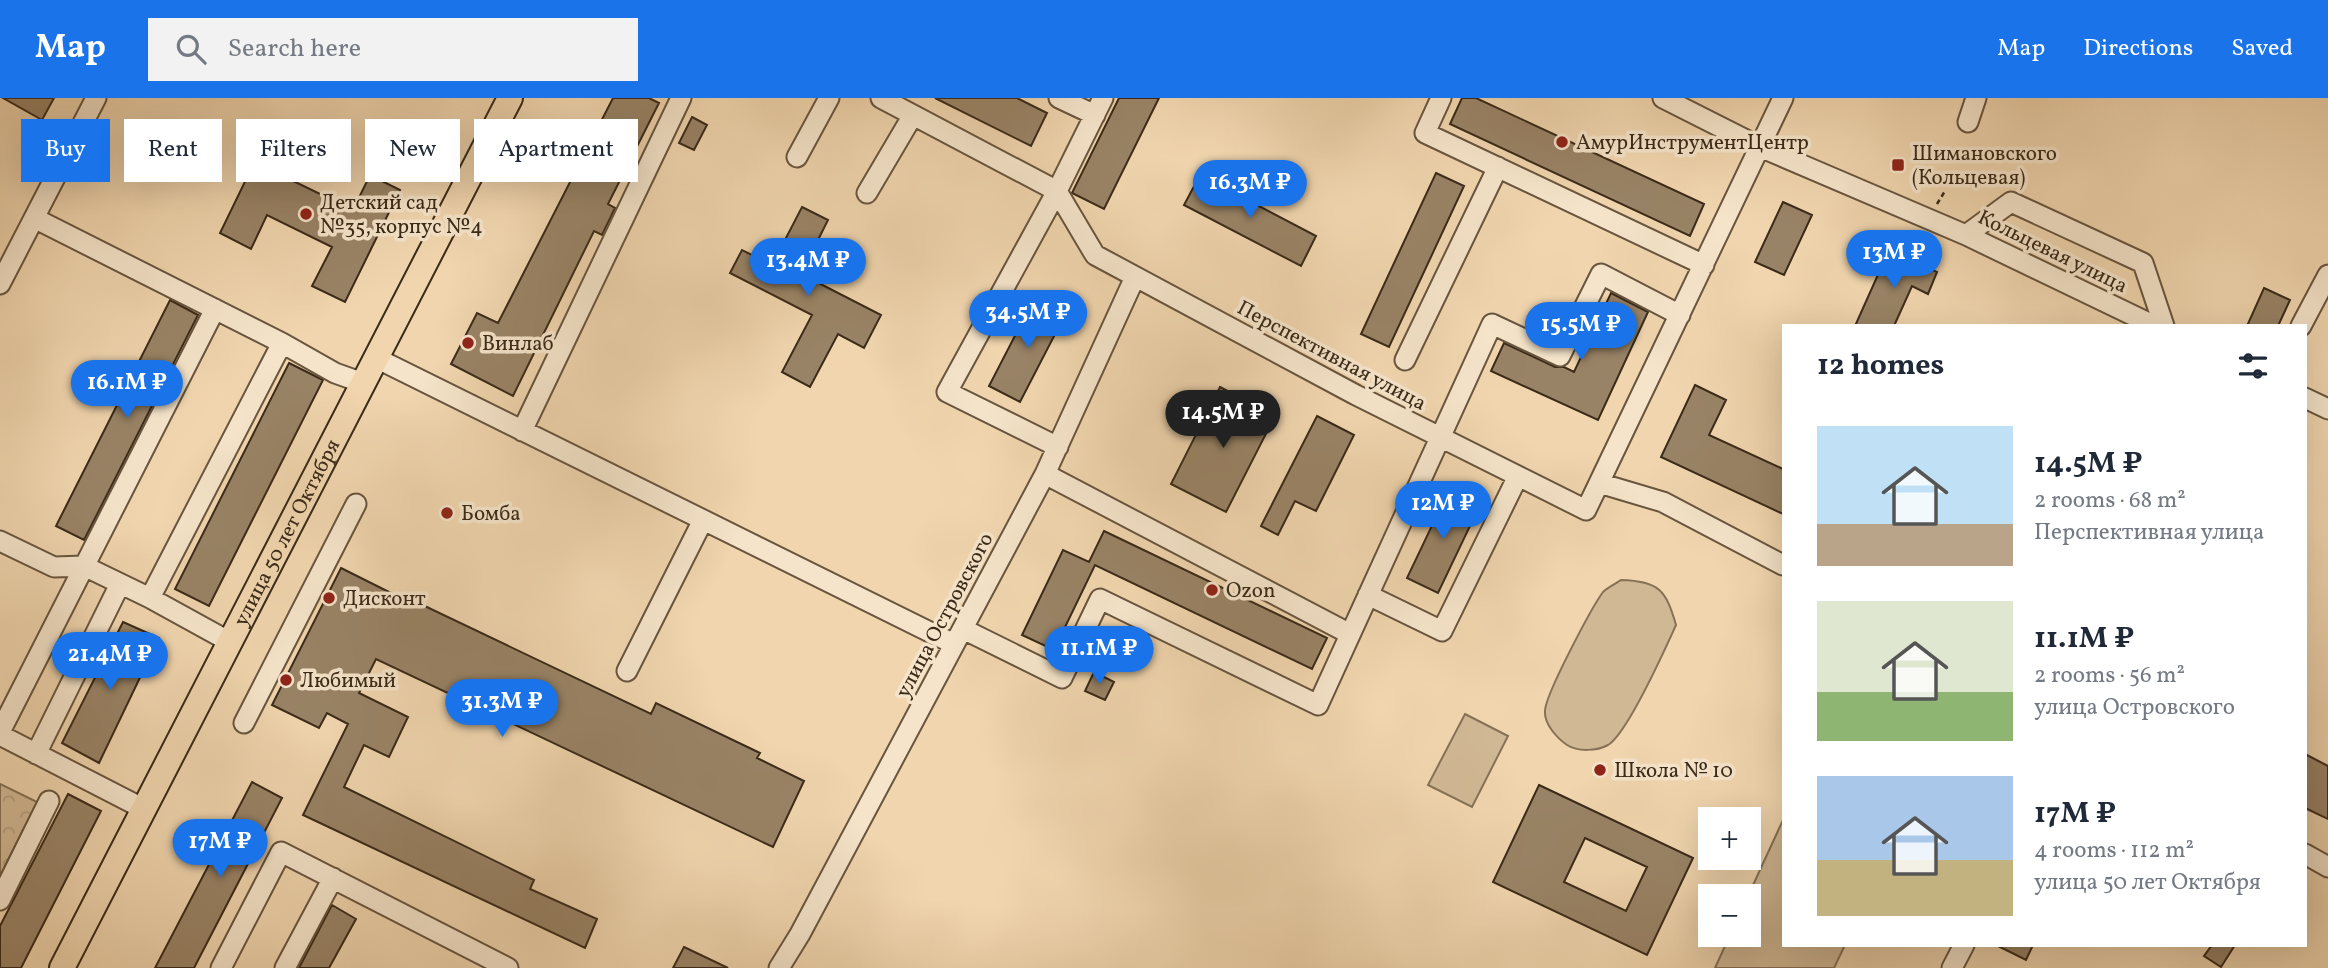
<!DOCTYPE html>
<html lang="en">
<head>
<meta charset="utf-8">
<style>
  body { margin:0; font-family:Vollkorn,serif; background:#f2f2f3; color:#1f2937; height:100vh; display:flex; flex-direction:column; font-size:26px; white-space:nowrap }
  * { box-sizing:border-box; margin:0 }
  p { font-size:23px; color:#747a83 }
  .icon { flex:none; width:38px; height:38px; fill:none; stroke:currentColor; stroke-width:2; stroke-linecap:round; stroke-linejoin:round }
  .map { position:relative; flex:1; overflow:hidden }
  .drawer { position:absolute; left:1782px; top:226px; width:525px; height:623px; display:flex; flex-direction:column; background:#fff; border-radius:0px; box-shadow:0 7px 28px #0002 }
  .drawer>* { flex:none }
  .top-card { position:absolute; left:21px; top:21px; width:665px; height:63px; display:flex; gap:14px }
  .tools { position:absolute; left:1698px; top:709px; display:grid; gap:14px }
  .tools a { display:grid; place-items:center; width:63px; height:63px; border-radius:0px; background:#fff; box-shadow:0 7px 28px #0002; font-size:35px }
  .price { position:absolute; translate:-50% -60px; padding:0 16px; border-radius:24px; background:#1a73e8; color:#fff; font-size:23px; line-height:46px; filter:drop-shadow(0 2px 4px #0008) }
  .price::after { content:''; position:absolute; left:50%; top:42px; width:21px; height:16px; margin-left:-10px; background:inherit; clip-path:polygon(0 0,100% 0,50% 100%) }
  .price.active { background:#222; color:#fff }
  ul { padding:0; list-style:none }
  li { display:flex; align-items:center; gap:21px; height:175px; padding:0 35px }
  li span { display:grid; place-items:center; flex:none; width:196px; height:140px; border-radius:0px; color:#555 }
  li>.icon { margin-inline-start:auto }
  span .icon { width:84px; height:84px; fill:#fffc; stroke-width:1 }
  li b { font-size:30px }
  h2 { display:flex; justify-content:space-between; align-items:center; height:84px; padding:0 35px; font-size:30px }
  .chip { padding:0 24px; border-radius:0px; background:#fff; box-shadow:0 7px 28px #0002; font-size:24px; line-height:63px }
  .chip.active { background:#1a73e8; color:#fff }
  header { display:flex; align-items:center; gap:42px; box-sizing:border-box; height:98px; padding:0 35px; background:#1a73e8; color:#fff }
  header strong { font-size:33px }
  nav { display:flex; gap:38px; margin-inline-start:auto; font-size:24px }
  .search { width:490px; height:63px; background:#f2f2f3; display:flex; align-items:center; gap:18px; box-sizing:border-box; padding:0 24px; border-radius:0px; color:#747a83; font-size:26px }
  .map>svg:first-child { display:block }
  .forest { fill:url(#forest-crowns); stroke:#867156; stroke-width:2 }
  .pitch { fill:#d1b894; stroke:#867156; stroke-width:2 }
  .building { fill:#998366; stroke:#3a2a18; stroke-width:2; fill-rule:evenodd }
  .lines { fill:none; stroke-linecap:round; stroke-linejoin:round }
  .minor-casing { stroke:#68553e; stroke-width:23 }
  .major-casing { stroke:#3a2a18; stroke-width:28 }
  .path { stroke:#3a2a18; stroke-width:2.5; stroke-dasharray:5 3.5; stroke-linecap:butt }
  .minor { stroke:#f5e4ca; stroke-width:19 }
  .major { stroke:#f0d5ae; stroke-width:24 }
  .poi-dot { fill:#8f2418; stroke:#f5e4ca; stroke-width:2.5 }
  .labels { text-anchor:middle; stroke-width:7; stroke-linejoin:round; paint-order:stroke }
  .poi-label { font-size:21px; fill:#3a2a18; stroke:#f5e4ca; text-anchor:start }
  .street-label { font-size:21px; fill:#3a2a18; stroke:#f5e4ca }
</style>
</head>
<body>
<header>
<strong>Map</strong>
<div class="search"><svg class="icon" aria-label="search" viewBox="0 0 24 24"><circle cx="10" cy="10" r="6"/><path d="M15 15l6 6"/></svg>Search here</div>
<nav><a>Map</a><a>Directions</a><a>Saved</a></nav>
</header>
<div class="map">
<svg width="2328" height="870" viewBox="0 0 2328 870">
  <defs>
    <pattern id="forest-crowns" width="20" height="18" patternUnits="userSpaceOnUse" patternTransform="scale(1.75)"><rect width="20" height="18" fill="#d1b894"/><path d="M2 6a3 3 0 1 1 6 0M12 15a3 3 0 1 1 6 0" fill="none" stroke="#b49e7f"/></pattern>
  </defs>
  <rect width="100%" height="100%" fill="#f0d5ae"/>
  <filter id="stains"><feTurbulence type="fractalNoise" baseFrequency=".00286" numOctaves="4"/><feColorMatrix values="0 0 0 0 .2 0 0 0 0 .09 0 0 0 0 .02 0 0 0 .5 -.17"/></filter>
  <radialGradient id="worn" r=".72"><stop offset=".6" stop-color="#630" stop-opacity="0"/><stop offset="1" stop-color="#630" stop-opacity=".3"/></radialGradient>
  <!-- forest -->
  <path class="forest" d="M 0,686 L 37,704 L 0,778 Z"/>
  <!-- pitch -->
  <path class="pitch" d="M 1621,482 C 1659,483 1666,492 1676,527 C 1665,551 1628,635 1608,647 C 1597,653 1578,654 1567,647 C 1557,640 1544,626 1545,613 C 1545,597 1592,509 1603,494 C 1608,489 1615,486 1621,482 Z
    M 1465,616 L 1508,638 L 1472,709 L 1428,687 Z
    M 1783,722 L 1783,847 L 1845,847 L 1834,870 L 1715,870 L 1730,837 L 1748,836 L 1748,798 Z"/>
  <!-- building -->
  <path class="building" d="M 3,0 L 54,0 L 42,22 Z
    M 613,0 L 649,0 L 659,5 L 608,106 L 615,110 L 602,137 L 594,133 L 513,298 L 451,266 L 477,215 L 498,225 Z
    M 935,0 L 1017,0 L 1047,15 L 1031,48 Z
    M 1119,0 L 1159,0 L 1104,111 L 1072,95 Z
    M 1462,0 L 1476,0 L 1704,106 L 1690,138 L 1450,26 Z
    M 692,19 L 707,27 L 694,52 L 679,45 Z
    M 273,26 L 308,42 L 289,81 L 353,112 L 370,77 L 400,92 L 345,204 L 312,188 L 332,149 L 267,117 L 251,151 L 220,135 Z
    M 1436,75 L 1464,88 L 1389,249 L 1361,236 Z
    M 1200,77 L 1316,138 L 1301,168 L 1184,107 Z
    M 1783,104 L 1812,117 L 1784,177 L 1755,164 Z
    M 802,109 L 828,122 L 801,176 L 881,217 L 864,250 L 838,236 L 810,289 L 782,274 L 812,217 L 730,175 L 742,152 L 772,167 Z
    M 1889,152 L 1937,174 L 1928,196 L 1912,188 L 1894,228 L 1855,228 Z
    M 2264,190 L 2290,202 L 2278,228 L 2247,228 Z
    M 1611,195 L 1648,214 L 1598,322 L 1491,273 L 1504,245 L 1555,269 L 1564,269 L 1574,274 Z
    M 1035,199 L 1066,215 L 1020,304 L 989,288 Z
    M 170,202 L 198,217 L 84,442 L 56,428 Z
    M 289,265 L 323,282 L 209,508 L 175,491 Z
    M 1695,287 L 1726,302 L 1709,337 L 1783,371 L 1783,416 L 1661,359 Z
    M 1220,289 L 1275,318 L 1226,414 L 1171,386 Z
    M 1317,318 L 1354,337 L 1316,413 L 1295,403 L 1278,437 L 1261,428 Z
    M 1449,392 L 1480,407 L 1438,495 L 1407,480 Z
    M 1104,433 L 1327,540 L 1312,571 L 1095,467 L 1054,552 L 1022,537 L 1063,452 L 1089,464 Z
    M 341,470 L 409,504 L 410,501 L 651,616 L 656,605 L 760,655 L 757,660 L 804,683 L 773,749 L 376,561 L 359,595 L 408,619 L 389,659 L 364,647 L 344,689 L 534,782 L 530,791 L 597,821 L 585,850 L 303,717 L 348,626 L 327,615 L 319,630 L 272,607 Z
    M 123,524 L 159,540 L 99,665 L 62,645 Z
    M 1094,574 L 1114,584 L 1105,602 L 1085,593 Z
    M 2305,656 L 2328,668 L 2328,721 L 2305,710 Z
    M 252,684 L 282,700 L 194,870 L 155,870 Z
    M 1539,687 L 1693,760 L 1647,857 L 1493,784 ZM 1585,740 L 1647,769 L 1626,813 L 1564,784 Z
    M 68,696 L 101,713 L 21,870 L 0,870 L 0,828 Z
    M 332,807 L 356,821 L 329,870 L 299,870 Z
    M 1996,847 L 2033,847 L 2026,862 Z
    M 2212,847 L 2235,847 L 2221,869 L 2204,858 Z
    M 684,849 L 728,870 L 673,870 Z"/>
  <g class="lines">
    <defs>
      <path id="minor" d="M 881,0 L 1057,93 L 1095,157 L 1356,297 L 1586,412 L 1599,385 L 1663,404 L 1783,467
        M 1059,0 L 1095,17
        M 1441,0 L 1425,35 L 1704,167
        M 1663,0 L 1760,49 L 1966,137 L 2155,228
        M 1968,24 L 1976,0
        M 797,59 L 829,0
        M 867,95 L 913,17
        M 34,120 L 282,245 L 335,275 L 363,285
        M 1966,137 L 2011,104 L 2143,165 L 2164,228
        M 0,186 L 96,0
        M 2301,228 L 2328,177
        M 376,260 L 954,546
        M 1405,262 L 1498,69
        M 2305,300 L 2328,311
        M 522,333 L 681,0
        M 1058,349 L 947,294 L 1057,93 L 1103,0
        M 1045,376 L 1350,536
        M 1599,385 L 1783,0
        M 0,443 L 54,469 L 84,468 L 150,500 L 230,544
        M 1368,497 L 1442,533 L 1518,378
        M 150,500 L 282,245
        M 963,531 L 1062,580 L 1100,501 L 1318,607 L 1492,226 L 1560,258 L 1601,176 L 1680,217
        M 627,573 L 703,422
        M 244,625 L 356,406
        M 0,634 L 215,211
        M 0,637 L 144,711
        M 36,656 L 120,486
        M 2305,756 L 2328,769
        M 0,802 L 49,703
        M 221,870 L 281,754 L 508,870
        M 285,870 L 333,780
        M 779,870 L 800,836 L 1045,376 L 1135,179
        M 1952,870 L 1964,847"/>
      <g id="major">
        <path id="s1" d="M 62,870 L 510,0"/>
      </g>
    </defs>
    <!-- minor casing -->
    <use href="#minor" class="minor-casing"/>
    <!-- major casing -->
    <use href="#major" class="major-casing"/>
    <!-- path -->
    <path class="path" d="M 1937,106 L 1945,93
      M 1918,147 L 1922,137"/>
    <!-- minor -->
    <use href="#minor" class="minor"/>
    <!-- major -->
    <use href="#major" class="major"/>
  </g>
  <!-- markers -->
  <g class="poi-dot">
    <circle cx="1562" cy="44" r="7"/>
    <rect x="1891" y="60" width="14" height="14" rx="3.5"/>
    <circle cx="306" cy="116" r="7"/>
    <circle cx="468" cy="245" r="7"/>
    <circle cx="447" cy="415" r="7"/>
    <circle cx="1212" cy="492" r="7"/>
    <circle cx="329" cy="500" r="7"/>
    <circle cx="286" cy="582" r="7"/>
    <circle cx="1600" cy="672" r="7"/>
  </g>
  <g class="labels">
    <!-- poi labels -->
    <g class="poi-label">
      <text x="1576" y="51">АмурИнструментЦентр</text>
      <text x="1912" y="62">Шимановского<tspan x="1912" dy="24">(Кольцевая)</tspan></text>
      <text x="320" y="111">Детский сад<tspan x="320" dy="24">№35, корпус №4</tspan></text>
      <text x="482" y="252">Винлаб</text>
      <text x="461" y="422">Бомба</text>
      <text x="1226" y="499">Ozon</text>
      <text x="343" y="507">Дисконт</text>
      <text x="300" y="589">Любимый</text>
      <text x="1614" y="679">Школа № 10</text>
    </g>
    <!-- street labels -->
    <g class="street-label">
      <text transform="translate(2053 153) rotate(26)" y="7">Кольцевая улица</text>
      <text transform="translate(1332 257) rotate(28)" y="7">Перспективная улица</text>
      <text dy="7" stroke="none"><textPath href="#s1" startOffset="490">улица 50 лет Октября</textPath></text>
      <text transform="translate(944 517) rotate(-62)" y="7">улица Островского</text>
    </g>
  </g>
  <rect width="100%" height="100%" filter="url(#stains)"/>
  <rect width="100%" height="100%" fill="url(#worn)"/>
</svg>
<div class="tools">
<a>+</a>
<a>−</a>
</div>
<b class="price" style="left:1250px;top:122px">16.3M ₽</b>
<b class="price" style="left:1894px;top:192px">13M ₽</b>
<b class="price" style="left:808px;top:200px">13.4M ₽</b>
<b class="price" style="left:1028px;top:252px">34.5M ₽</b>
<b class="price" style="left:1581px;top:264px">15.5M ₽</b>
<b class="price" style="left:127px;top:322px">16.1M ₽</b>
<b class="price active" style="left:1223px;top:352px">14.5M ₽</b>
<b class="price" style="left:1443px;top:443px">12M ₽</b>
<b class="price" style="left:1099px;top:588px">11.1M ₽</b>
<b class="price" style="left:110px;top:594px">21.4M ₽</b>
<b class="price" style="left:502px;top:641px">31.3M ₽</b>
<b class="price" style="left:220px;top:781px">17M ₽</b>
<div class="top-card">
<a class="chip active">Buy</a>
<a class="chip">Rent</a>
<a class="chip">Filters</a>
<a class="chip">New</a>
<a class="chip">Apartment</a>
</div>
<section class="drawer">
<h2>12 homes<svg class="icon" aria-label="filters" viewBox="0 0 24 24"><path d="M4 7h16M4 17h16"/><circle cx="9" cy="7" r="2"/><circle cx="15" cy="17" r="2"/></svg></h2>
<ul>
<li><span style="background:linear-gradient(#bfe0f5 70%,#b9a48a 0)"><svg class="icon" aria-label="home" viewBox="0 0 24 24"><path d="M3 11l9-7 9 7M6 9v11h12V9"/></svg></span><div><b>14.5M ₽</b><p>2 rooms · 68 m²</p><p>Перспективная улица</p></div></li>
<li><span style="background:linear-gradient(#dfe7d0 65%,#8fb573 0)"><svg class="icon" aria-label="home" viewBox="0 0 24 24"><path d="M3 11l9-7 9 7M6 9v11h12V9"/></svg></span><div><b>11.1M ₽</b><p>2 rooms · 56 m²</p><p>улица Островского</p></div></li>
<li><span style="background:linear-gradient(#a9c7e8 60%,#c2b280 0)"><svg class="icon" aria-label="home" viewBox="0 0 24 24"><path d="M3 11l9-7 9 7M6 9v11h12V9"/></svg></span><div><b>17M ₽</b><p>4 rooms · 112 m²</p><p>улица 50 лет Октября</p></div></li>
</ul>
</section>
</div>
</body>
</html>
